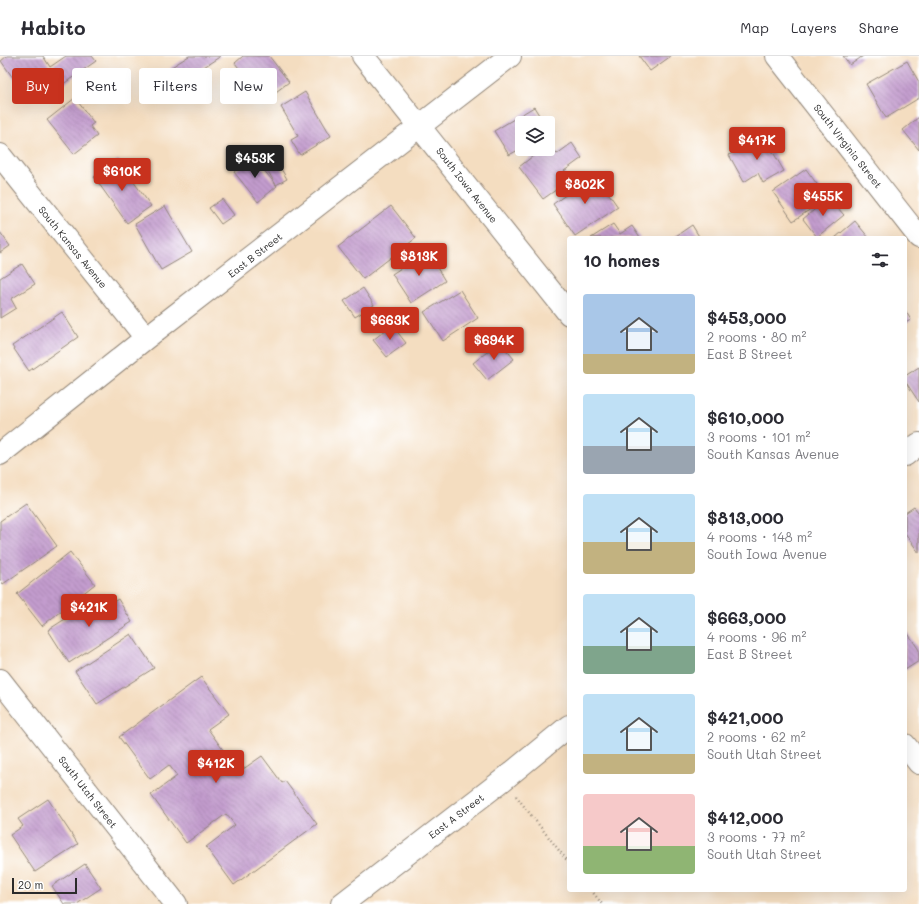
<!DOCTYPE html>
<html lang="en">
<head>
<meta charset="utf-8">
<style>
  body { margin:0; font-family:Mali,sans-serif; background:#f2f2f3; color:#2b2b33; height:100vh; display:flex; flex-direction:column; font-size:15px; white-space:nowrap }
  * { box-sizing:border-box; margin:0 }
  p { font-size:13px; color:#7c7c81 }
  .icon { flex:none; width:22px; height:22px; fill:none; stroke:currentColor; stroke-width:2; stroke-linecap:round; stroke-linejoin:round }
  .map { position:relative; flex:1; overflow:hidden }
  .panel { position:absolute; left:567px; top:180px; width:340px; height:656px; display:flex; flex-direction:column; background:#fff; border-radius:4px; box-shadow:0 4px 16px #0002 }
  .panel>* { flex:none }
  .hud { position:absolute; left:12px; top:12px; width:380px; height:36px; display:flex; gap:8px }
  .fabs { position:absolute; left:515px; top:60px; display:grid; gap:8px }
  .fabs a { display:grid; place-items:center; width:40px; height:40px; border-radius:4px; background:#fff; box-shadow:0 4px 16px #0002; font-size:20px }
  .scale { position:absolute; left:12px; bottom:10px; width:65px; box-sizing:border-box; padding-left:4px; border:2px solid #2b2b2b; border-top:0; font-size:11px; line-height:14px; white-space:nowrap; color:#2b2b2b; -webkit-text-stroke:3px #fff; paint-order:stroke }
  .price { position:absolute; translate:-50% -34px; padding:0 9px; border-radius:4px; background:#c8321e; color:#fff; font-size:13px; line-height:26px; filter:drop-shadow(0 1px 2px #0008) }
  .price::after { content:''; position:absolute; left:50%; top:24px; width:12px; height:9px; margin-left:-6px; background:inherit; clip-path:polygon(0 0,100% 0,50% 100%) }
  .price.active { background:#222; color:#fff }
  ul { padding:0; list-style:none }
  li { display:flex; align-items:center; gap:12px; height:100px; padding:0 16px }
  li span { display:grid; place-items:center; flex:none; width:112px; height:80px; border-radius:4px; color:#555 }
  li>.icon { margin-inline-start:auto }
  span .icon { width:48px; height:48px; fill:#fffc; stroke-width:1 }
  li b { font-size:17px }
  h2 { display:flex; justify-content:space-between; align-items:center; height:48px; padding:0 16px; font-size:17px }
  .pill { padding:0 14px; border-radius:4px; background:#fff; box-shadow:0 4px 16px #0002; font-size:14px; line-height:36px }
  .pill.active { background:#c8321e; color:#fff }
  header { display:flex; align-items:center; gap:24px; box-sizing:border-box; height:56px; padding:0 20px; background:#fff; border-bottom:1px solid #e1e1e2 }
  header strong { font-size:19px }
  nav { display:flex; gap:22px; margin-inline-start:auto; font-size:14px }
  .map>svg:first-child { display:block }
  .building { fill:url(#building-back-hatch) }
  .lines { fill:none; stroke-linecap:round; stroke-linejoin:round }
  .minor-casing { stroke:#908476; stroke-width:24 }
  .path { stroke:#908476; stroke-width:2.5; stroke-dasharray:1 3; stroke-linecap:butt }
  .minor { stroke:#fff; stroke-width:22 }
  .labels { text-anchor:middle; stroke-width:4; stroke-linejoin:round; paint-order:stroke }
  .street-label { font-size:10px; fill:#2b2b2b; stroke:#fff }
</style>
</head>
<body>
<header>
<strong>Habito</strong>
<nav><a>Map</a><a>Layers</a><a>Share</a></nav>
</header>
<div class="map">
<svg width="919" height="848" viewBox="0 0 919 848">
  <defs>
    <pattern id="building-back-hatch" width="6" height="6" patternUnits="userSpaceOnUse"><rect width="6" height="6" fill="#c39cce"/><path d="M-1 5l2 2M0 0l6 6M5-1l2 2" fill="none" stroke="#9f7fa7"/></pattern>
  </defs>
  <rect width="100%" height="100%" fill="#fff"/>
  <filter id="ink" filterUnits="userSpaceOnUse"><feTurbulence type="fractalNoise" baseFrequency=".025" numOctaves="2"/><feDisplacementMap in="SourceGraphic" scale="8" xChannelSelector="R" yChannelSelector="G"/><feConvolveMatrix kernelMatrix="1 2 1 2 8 2 1 2 1" color-interpolation-filters="sRGB"/></filter>
  <filter id="wash" filterUnits="userSpaceOnUse"><feTurbulence type="fractalNoise" baseFrequency=".012" numOctaves="4" result="noise"/><feDisplacementMap in="SourceGraphic" scale="16" xChannelSelector="R" yChannelSelector="G"/><feGaussianBlur stdDeviation="0.9" result="paint"/><feColorMatrix in="noise" values="0 0 0 0 0 0 0 0 0 0 0 0 0 0 0 0 0 1.4 0 .05"/><feComposite in="paint" operator="in"/></filter>
  <g filter="url(#wash)">
    <rect width="100%" height="100%" fill="#f4ddc0"/>
    <g id="blocks">
      <!-- building -->
      <path class="building" d="M 7,0 L 43,0 L 50,11 L 66,0 L 92,0 L 96,5 L 59,31 L 52,22 L 26,40 L 1,5 Z
        M 189,0 L 221,0 L 179,27 L 170,12 Z
        M 243,0 L 269,0 L 289,26 L 264,45 L 235,7 Z
        M 639,0 L 671,0 L 650,15 Z
        M 843,0 L 863,0 L 850,9 Z
        M 907,5 L 919,26 L 919,42 L 886,62 L 866,28 Z
        M 305,36 L 331,80 L 300,99 L 291,84 L 298,80 L 281,51 Z
        M 75,42 L 94,67 L 90,70 L 97,80 L 74,98 L 47,64 Z
        M 534,51 L 544,67 L 522,67 L 522,92 L 509,99 L 494,75 Z
        M 919,61 L 919,94 L 903,74 Z
        M 763,79 L 784,115 L 763,127 L 758,117 L 744,126 L 729,99 Z
        M 572,87 L 582,102 L 564,115 L 570,124 L 543,143 L 519,111 L 542,93 L 548,93 L 549,88 L 557,98 Z
        M 273,99 L 287,123 L 276,129 L 262,105 Z
        M 252,100 L 277,130 L 258,146 L 234,116 Z
        M 118,104 L 151,150 L 127,167 L 94,121 Z
        M 806,113 L 827,142 L 793,165 L 773,136 Z
        M 595,118 L 618,151 L 575,180 L 553,148 Z
        M 829,142 L 844,159 L 817,181 L 803,163 Z
        M 222,143 L 234,159 L 221,168 L 209,152 Z
        M 165,150 L 192,196 L 161,214 L 135,168 Z
        M 391,150 L 416,182 L 363,223 L 338,191 Z
        M 855,165 L 869,182 L 835,182 Z
        M 613,168 L 620,178 L 632,170 L 640,182 L 591,182 Z
        M 692,169 L 700,182 L 673,182 Z
        M 0,176 L 10,190 L 0,197 Z
        M 427,195 L 445,225 L 411,247 L 392,218 Z
        M 22,208 L 35,228 L 11,243 L 16,252 L 0,262 L 0,222 Z
        M 363,232 L 374,249 L 355,261 L 344,245 Z
        M 460,234 L 478,262 L 443,285 L 424,256 Z
        M 905,254 L 911,264 L 905,267 Z
        M 62,256 L 78,281 L 29,315 L 12,290 Z
        M 392,269 L 406,287 L 387,301 L 373,284 Z
        M 500,286 L 514,303 L 487,324 L 473,307 Z
        M 919,311 L 919,346 L 905,325 L 905,320 Z
        M 26,447 L 57,490 L 3,528 L 0,523 L 0,465 Z
        M 914,451 L 919,457 L 919,497 L 905,477 L 905,457 Z
        M 70,496 L 95,528 L 42,570 L 17,538 Z
        M 101,540 L 107,550 L 118,543 L 132,566 L 69,607 L 48,574 Z
        M 905,573 L 919,594 L 919,605 L 905,614 Z
        M 131,578 L 154,612 L 97,648 L 75,615 Z
        M 201,621 L 229,658 L 208,673 L 239,716 L 262,700 L 282,727 L 285,725 L 317,768 L 234,829 L 206,791 L 235,769 L 226,758 L 186,787 L 151,739 L 177,720 L 169,709 L 150,723 L 119,681 Z
        M 48,743 L 78,788 L 35,816 L 10,779 L 23,770 L 18,763 Z
        M 85,808 L 101,832 L 77,848 L 64,848 L 52,830 Z"/>
    </g>
  </g>
  <g filter="url(#ink)">
    <use href="#blocks" fill-opacity="0" stroke="#908476" stroke-width="1"/>
    <g class="lines">
      <defs>
        <path id="minor" d="M 363,0 L 569,258
          M 777,0 L 919,181
          M 0,99 L 146,282
          M 0,398 L 146,282 L 510,0
          M 905,399 L 919,388
          M 0,624 L 176,848
          M 905,689 L 919,707
          M 342,848 L 503,724 L 569,670"/>
      </defs>
      <!-- minor casing -->
      <use href="#minor" class="minor-casing"/>
      <!-- path -->
      <path class="path" d="M 516,740 L 569,807
        M 591,834 L 602,848"/>
      <!-- minor -->
      <use href="#minor" class="minor"/>
    </g>
  </g>
  <g class="labels">
    <!-- street labels -->
    <g class="street-label">
      <text transform="translate(848 90) rotate(52)" y="4">South Virginia Street</text>
      <text transform="translate(467 129) rotate(52)" y="4">South Iowa Avenue</text>
      <text transform="translate(73 191) rotate(51)" y="4">South Kansas Avenue</text>
      <text transform="translate(255 199) rotate(-38)" y="4">East B Street</text>
      <text transform="translate(88 736) rotate(52)" y="4">South Utah Street</text>
      <text transform="translate(456 760) rotate(-37)" y="4">East A Street</text>
    </g>
  </g>
</svg>
<div class="fabs">
<a><svg class="icon" aria-label="layers" viewBox="0 0 24 24"><path d="M12 4l9 5-9 5-9-5zM3 14l9 5 9-5"/></svg></a>
</div>
<div class="scale">20 m</div>
<b class="price" style="left:757px;top:105px">$417K</b>
<b class="price active" style="left:255px;top:123px">$453K</b>
<b class="price" style="left:122px;top:136px">$610K</b>
<b class="price" style="left:585px;top:149px">$802K</b>
<b class="price" style="left:823px;top:161px">$455K</b>
<b class="price" style="left:419px;top:221px">$813K</b>
<b class="price" style="left:390px;top:285px">$663K</b>
<b class="price" style="left:494px;top:305px">$694K</b>
<b class="price" style="left:89px;top:572px">$421K</b>
<b class="price" style="left:216px;top:728px">$412K</b>
<div class="hud">
<a class="pill active">Buy</a>
<a class="pill">Rent</a>
<a class="pill">Filters</a>
<a class="pill">New</a>
</div>
<section class="panel">
<h2>10 homes<svg class="icon" aria-label="filters" viewBox="0 0 24 24"><path d="M4 7h16M4 17h16"/><circle cx="9" cy="7" r="2"/><circle cx="15" cy="17" r="2"/></svg></h2>
<ul>
<li><span style="background:linear-gradient(#a9c7e8 75%,#c2b280 0)"><svg class="icon" aria-label="home" viewBox="0 0 24 24"><path d="M3 11l9-7 9 7M6 9v11h12V9"/></svg></span><div><b>$453,000</b><p>2 rooms · 80 m²</p><p>East B Street</p></div></li>
<li><span style="background:linear-gradient(#bfe0f5 65%,#9aa5b1 0)"><svg class="icon" aria-label="home" viewBox="0 0 24 24"><path d="M3 11l9-7 9 7M6 9v11h12V9"/></svg></span><div><b>$610,000</b><p>3 rooms · 101 m²</p><p>South Kansas Avenue</p></div></li>
<li><span style="background:linear-gradient(#bfe0f5 60%,#c2b280 0)"><svg class="icon" aria-label="home" viewBox="0 0 24 24"><path d="M3 11l9-7 9 7M6 9v11h12V9"/></svg></span><div><b>$813,000</b><p>4 rooms · 148 m²</p><p>South Iowa Avenue</p></div></li>
<li><span style="background:linear-gradient(#bfe0f5 65%,#7fa58c 0)"><svg class="icon" aria-label="home" viewBox="0 0 24 24"><path d="M3 11l9-7 9 7M6 9v11h12V9"/></svg></span><div><b>$663,000</b><p>4 rooms · 96 m²</p><p>East B Street</p></div></li>
<li><span style="background:linear-gradient(#bfe0f5 75%,#c2b280 0)"><svg class="icon" aria-label="home" viewBox="0 0 24 24"><path d="M3 11l9-7 9 7M6 9v11h12V9"/></svg></span><div><b>$421,000</b><p>2 rooms · 62 m²</p><p>South Utah Street</p></div></li>
<li><span style="background:linear-gradient(#f6c9c9 65%,#8fb573 0)"><svg class="icon" aria-label="home" viewBox="0 0 24 24"><path d="M3 11l9-7 9 7M6 9v11h12V9"/></svg></span><div><b>$412,000</b><p>3 rooms · 77 m²</p><p>South Utah Street</p></div></li>
</ul>
</section>
</div>
</body>
</html>
